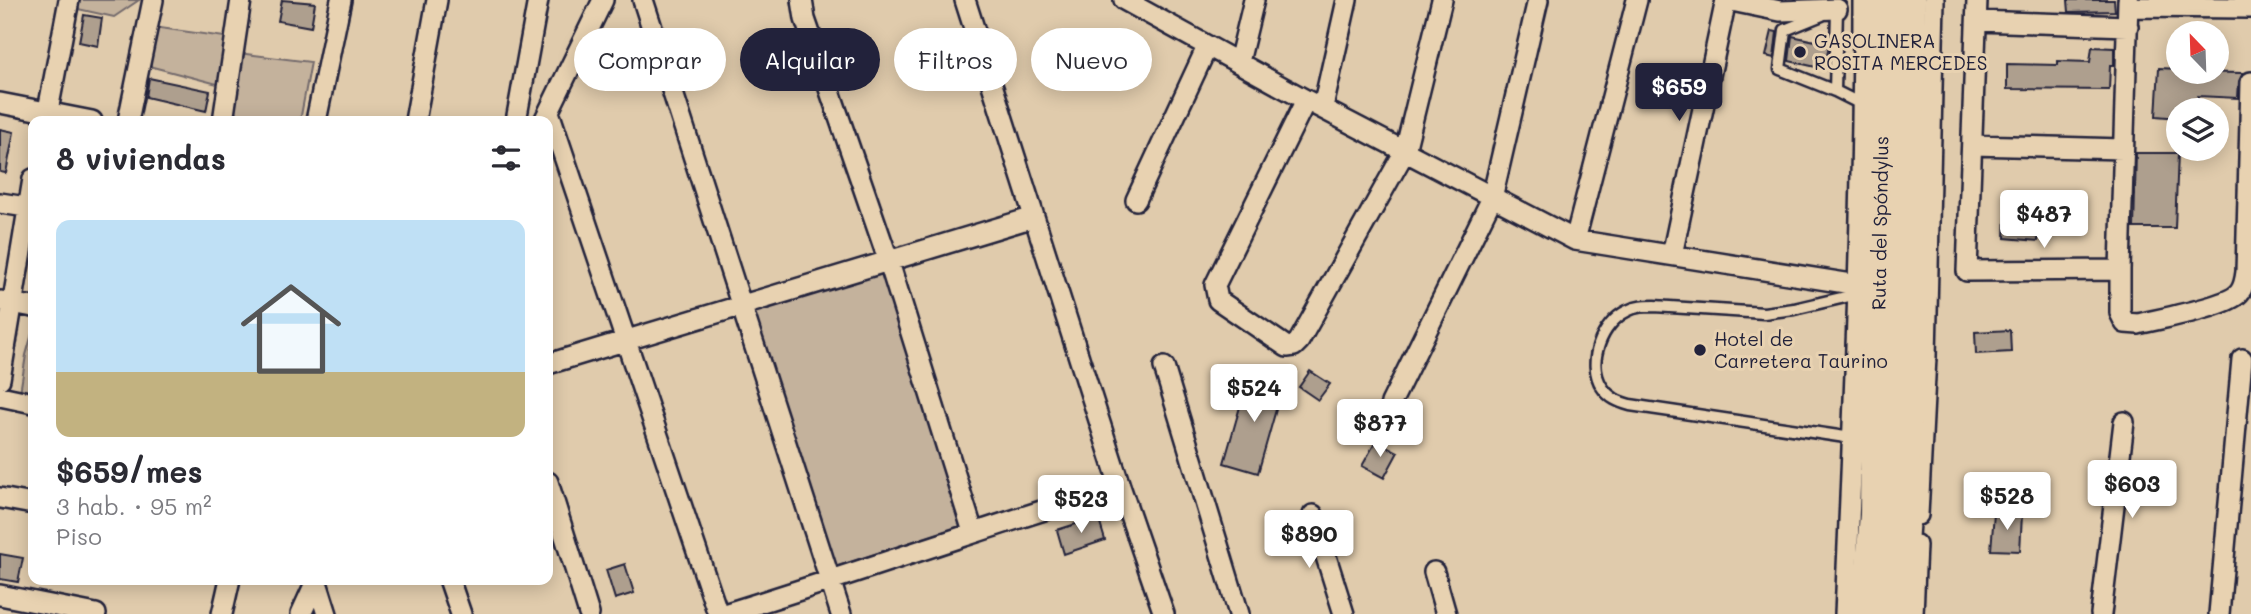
<!DOCTYPE html>
<html lang="es">
<head>
<meta charset="utf-8">
<style>
  body { margin:0; font-family:Mali,sans-serif; background:#f2f2f3; color:#2b2b33; height:100vh; display:flex; flex-direction:column; font-size:26px; white-space:nowrap }
  * { box-sizing:border-box; margin:0 }
  p { font-size:23px; color:#7c7c81 }
  .icon { flex:none; width:38px; height:38px; fill:none; stroke:currentColor; stroke-width:2; stroke-linecap:round; stroke-linejoin:round }
  .map { position:relative; flex:1; overflow:hidden }
  .sheet { position:absolute; left:28px; top:116px; width:525px; height:469px; display:flex; flex-direction:column; background:#fff; border-radius:14px; box-shadow:0 4px 18px #0003 }
  .sheet>* { flex:none }
  .hud { position:absolute; left:574px; top:28px; width:665px; height:63px; display:flex; gap:14px }
  .needle { width:46px; rotate:337deg }
  .fabs { position:absolute; left:2166px; top:21px; display:grid; gap:14px }
  .fabs a { display:grid; place-items:center; width:63px; height:63px; border-radius:50%; background:#fff; box-shadow:0 4px 18px #0003; font-size:35px }
  .price { position:absolute; translate:-50% -60px; padding:0 16px; border-radius:7px; background:#fff; color:#222; font-size:23px; line-height:46px; filter:drop-shadow(0 2px 4px #0008) }
  .price::after { content:''; position:absolute; left:50%; top:42px; width:21px; height:16px; margin-left:-10px; background:inherit; clip-path:polygon(0 0,100% 0,50% 100%) }
  .price.active { background:#22223b; color:#fff }
  ul { padding:0; list-style:none }
  li { display:grid; align-content:center; gap:14px; height:371px; padding:0 28px }
  li span { display:grid; place-items:center; height:217px; border-radius:14px; color:#555 }
  li>.icon { margin-inline-start:auto }
  span .icon { width:126px; height:126px; fill:#fffc; stroke-width:1 }
  li b { font-size:30px }
  h2 { display:flex; justify-content:space-between; align-items:center; height:84px; padding:0 28px; font-size:30px }
  .chip { padding:0 24px; border-radius:32px; background:#fff; box-shadow:0 4px 18px #0003; font-size:24px; line-height:63px }
  .chip.active { background:#22223b; color:#fff }
  .map>svg:first-child { display:block }
  .green { fill:#c4b29c; stroke:#736a6c; stroke-width:2 }
  .building { fill:#ae9f8e; stroke:#22223b; stroke-width:2 }
  .lines { fill:none; stroke-linecap:round; stroke-linejoin:round }
  .service-casing { stroke:#22223b; stroke-width:15 }
  .minor-casing { stroke:#22223b; stroke-width:24 }
  .trunk-casing { stroke:#22223b; stroke-width:37 }
  .service { stroke:#e8d2b1; stroke-width:10 }
  .minor { stroke:#e8d2b1; stroke-width:19 }
  .trunk { stroke:#e8d2b1; stroke-width:32 }
  .poi-dot { fill:#22223b; stroke:#e8d2b1; stroke-width:2.5 }
  .labels { text-anchor:middle; stroke-width:6; stroke-linejoin:round; paint-order:stroke }
  .poi-label { font-size:19px; fill:#22223b; stroke:#e8d2b1; text-anchor:start }
  .street-label { font-size:19px; fill:#22223b; stroke:#e8d2b1 }
</style>
</head>
<body>
<div class="map">
<svg width="2251" height="614" viewBox="0 0 2251 614">
  <rect width="100%" height="100%" fill="#e0cbac"/>
  <filter id="ink" filterUnits="userSpaceOnUse"><feTurbulence type="fractalNoise" baseFrequency=".0143" numOctaves="2"/><feDisplacementMap in="SourceGraphic" scale="14" xChannelSelector="R" yChannelSelector="G"/><feConvolveMatrix kernelMatrix="1 2 1 2 8 2 1 2 1" color-interpolation-filters="sRGB"/></filter>
  <g filter="url(#ink)">
    <!-- green -->
    <path class="green" d="M 79,0 L 139,0 L 114,17 L 78,9 Z
      M 153,27 L 232,38 L 221,85 L 149,66 Z
      M 238,53 L 311,62 L 300,121 L 226,121 Z
      M 884,269 L 964,525 L 829,569 L 752,307 Z
      M 33,330 L 33,395 L 20,393 L 26,355 Z"/>
    <!-- building -->
    <path class="building" d="M 282,0 L 315,3 L 311,27 L 278,21 Z
      M 2068,0 L 2114,0 L 2115,11 L 2069,12 Z
      M 84,15 L 102,18 L 98,46 L 79,42 Z
      M 1772,31 L 1777,32 L 1774,58 L 1766,56 Z
      M 1792,36 L 1829,44 L 1825,69 L 1789,61 Z
      M 2092,47 L 2114,48 L 2114,65 L 2110,65 L 2109,90 L 2007,89 L 2007,64 L 2058,65 L 2058,61 L 2090,62 Z
      M 2159,68 L 2179,69 L 2179,72 L 2243,73 L 2239,81 L 2238,98 L 2198,96 L 2197,110 L 2179,110 L 2179,118 L 2156,116 Z
      M 149,78 L 210,91 L 206,111 L 146,97 Z
      M 0,129 L 14,132 L 6,173 L 0,172 Z
      M 2136,153 L 2178,153 L 2175,228 L 2134,228 Z
      M 2006,217 L 2041,218 L 2038,241 L 2005,238 Z
      M 2010,330 L 2011,352 L 1976,354 L 1975,332 Z
      M 1310,371 L 1330,384 L 1318,400 L 1299,387 Z
      M 1249,375 L 1283,385 L 1258,473 L 1224,463 Z
      M 1376,441 L 1398,452 L 1384,478 L 1362,466 Z
      M 1994,513 L 2022,515 L 2020,551 L 1991,550 Z
      M 1098,517 L 1105,540 L 1064,554 L 1057,530 Z
      M 0,554 L 23,558 L 18,582 L 0,579 Z
      M 625,564 L 634,593 L 615,599 L 606,570 Z"/>
    <g class="lines">
      <defs>
        <path id="service" d="M 1822,15 L 1785,30 L 1780,69 L 1835,91 L 1863,105
          M 1835,91 L 1837,9
          M 1852,438 L 1630,405 C 1619,402 1609,398 1602,387 C 1586,362 1602,323 1627,311 C 1636,306 1645,306 1654,306 L 1764,313 L 1794,309 L 1858,294"/>
        <path id="minor" d="M 643,0 L 841,614
          M 802,0 L 805,19 L 888,259 L 973,532
          M 965,0 L 1120,486 L 1164,614
          M 1124,0 L 1306,100 L 1575,240 L 1858,285
          M 1727,0 L 1780,11 L 1837,9
          M 1977,0 L 1967,271 L 2120,270
          M 2128,0 L 2120,270 L 2120,313 L 2125,323 L 2138,324 C 2158,319 2227,307 2239,293 C 2244,287 2245,280 2246,272 L 2251,82
          M 2128,7 L 2251,8
          M 1977,21 L 2128,26
          M 1239,62 L 1254,0
          M 1306,100 L 1215,285 L 1218,300 L 1287,347 L 1294,346 L 1299,341 L 1405,151 L 1442,0
          M 0,103 L 92,121
          M 1323,107 L 1347,0
          M 549,112 L 718,614
          M 46,121 L 69,0
          M 128,121 L 153,0
          M 223,121 L 241,0
          M 316,121 L 341,0
          M 415,121 L 437,0
          M 516,121 L 538,0
          M 544,121 L 603,0
          M 1972,145 L 2123,149
          M 1136,200 L 1207,47
          M 0,203 L 33,208
          M 1575,240 L 1637,0
          M 1672,255 L 1726,0
          M 1,301 L 33,307
          M 548,364 L 1034,217
          M 1164,367 L 1239,614
          M 0,379 L 33,179
          M 0,396 L 33,403
          M 1391,403 L 1492,198 L 1538,0
          M 548,482 L 589,614
          M 0,498 L 33,504
          M 1313,515 L 1344,614
          M 1918,515 L 1926,357 L 1934,0
          M 1434,572 L 1446,614
          M 316,579 L 327,614
          M 449,579 L 461,614
          M 0,595 L 96,614
          M 222,614 L 230,579
          M 301,614 L 317,579
          M 724,614 C 857,573 987,527 1120,486
          M 1845,614 C 1854,409 1863,205 1863,0
          M 1913,614 L 1916,545
          M 2101,614 L 2124,422
          M 2219,614 L 2242,359"/>
        <path id="trunk" d="M 1868,614 L 1876,515 L 1882,0
          M 1896,614 L 1903,516 L 1909,0"/>
      </defs>
      <!-- service casing -->
      <use href="#service" class="service-casing"/>
      <!-- minor casing -->
      <use href="#minor" class="minor-casing"/>
      <!-- trunk casing -->
      <use href="#trunk" class="trunk-casing"/>
      <!-- service -->
      <use href="#service" class="service"/>
      <!-- minor -->
      <use href="#minor" class="minor"/>
      <!-- trunk -->
      <use href="#trunk" class="trunk"/>
    </g>
  </g>
  <!-- markers -->
  <g class="poi-dot">
    <circle cx="1800" cy="52" r="7"/>
    <circle cx="1700" cy="350" r="7"/>
  </g>
  <g class="labels">
    <!-- poi labels -->
    <g class="poi-label">
      <text x="1814" y="48">GASOLINERA<tspan x="1814" dy="22">ROSITA MERCEDES</tspan></text>
      <text x="1714" y="346">Hotel de<tspan x="1714" dy="22">Carretera Taurino</tspan></text>
    </g>
    <!-- street labels -->
    <g class="street-label">
      <text transform="translate(1880 223) rotate(-89)" y="7">Ruta del Spóndylus</text>
    </g>
  </g>
</svg>
<div class="fabs">
<a><svg class="needle" viewBox="-14 -14 28 28"><path d="M0-13l5 13h-10z" fill="#e53935"/><path d="M0 13l5-13h-10z" fill="#7c7c81"/></svg></a>
<a><svg class="icon" aria-label="layers" viewBox="0 0 24 24"><path d="M12 4l9 5-9 5-9-5zM3 14l9 5 9-5"/></svg></a>
</div>
<b class="price active" style="left:1679px;top:123px">$659</b>
<b class="price" style="left:2044px;top:250px">$487</b>
<b class="price" style="left:1254px;top:424px">$524</b>
<b class="price" style="left:1380px;top:459px">$877</b>
<b class="price" style="left:2132px;top:520px">$603</b>
<b class="price" style="left:2007px;top:532px">$528</b>
<b class="price" style="left:1081px;top:535px">$523</b>
<b class="price" style="left:1309px;top:570px">$890</b>
<div class="hud">
<a class="chip">Comprar</a>
<a class="chip active">Alquilar</a>
<a class="chip">Filtros</a>
<a class="chip">Nuevo</a>
</div>
<section class="sheet">
<h2>8 viviendas<svg class="icon" aria-label="filters" viewBox="0 0 24 24"><path d="M4 7h16M4 17h16"/><circle cx="9" cy="7" r="2"/><circle cx="15" cy="17" r="2"/></svg></h2>
<ul>
<li><span style="background:linear-gradient(#bfe0f5 70%,#c2b280 0)"><svg class="icon" aria-label="home" viewBox="0 0 24 24"><path d="M3 11l9-7 9 7M6 9v11h12V9"/></svg></span><div><b>$659/mes</b><p>3 hab. · 95 m²</p><p>Piso</p></div></li>
</ul>
</section>
</div>
</body>
</html>
